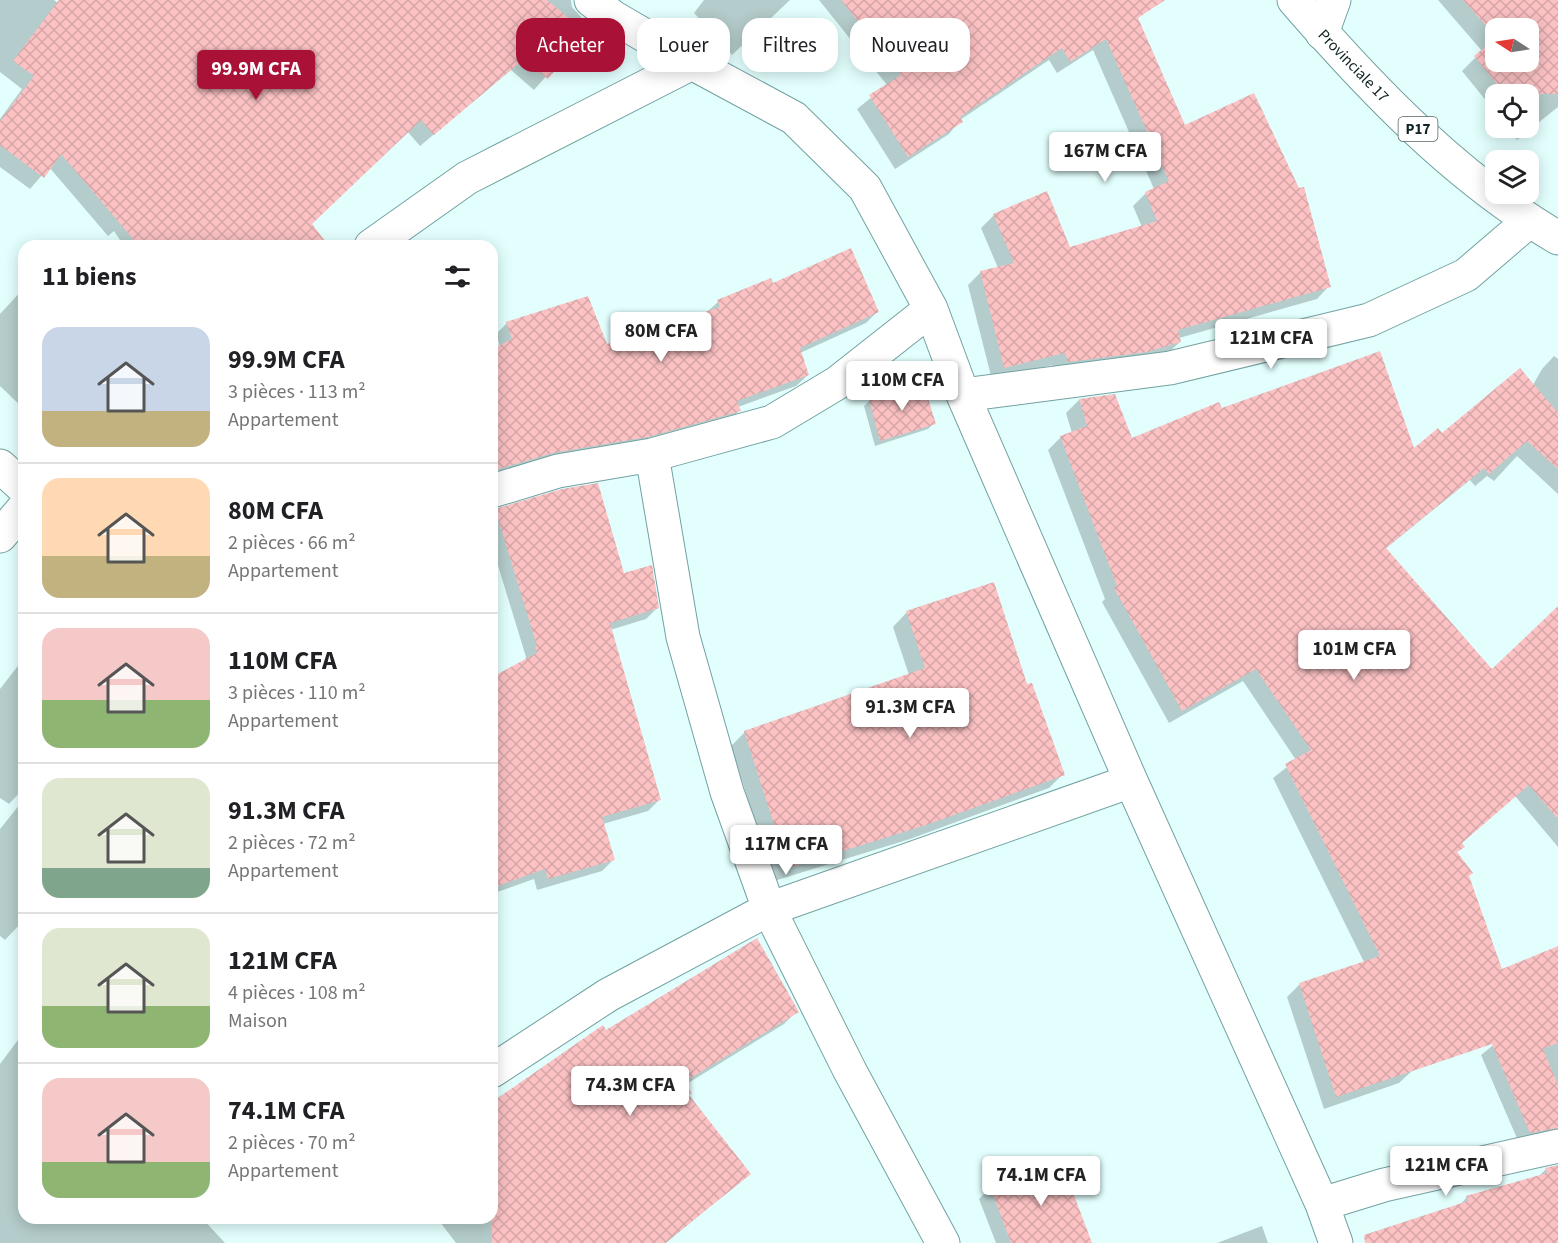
<!DOCTYPE html>
<html lang="fr">
<head>
<meta charset="utf-8">
<style>
  body { margin:0; font-family:"Source Sans 3",sans-serif; background:#f6f6f6; color:#202124; height:100vh; display:flex; flex-direction:column; font-size:22px; white-space:nowrap }
  * { box-sizing:border-box; margin:0 }
  p { font-size:20px; color:#757577 }
  .icon { flex:none; width:33px; height:33px; fill:none; stroke:currentColor; stroke-width:2; stroke-linecap:round; stroke-linejoin:round }
  .map { position:relative; flex:1; overflow:hidden }
  .details { position:absolute; left:18px; top:240px; width:480px; height:984px; display:flex; flex-direction:column; background:#fff; border-radius:18px; box-shadow:0 3px 15px #0003 }
  .details>* { flex:none }
  .hud { position:absolute; left:516px; top:18px; width:570px; height:54px; display:flex; gap:12px }
  .needle { width:39px; rotate:282deg }
  .tools { position:absolute; left:1485px; top:18px; display:grid; gap:12px }
  .tools a { display:grid; place-items:center; width:54px; height:54px; border-radius:12px; background:#fff; box-shadow:0 3px 15px #0003; font-size:30px }
  .price { position:absolute; translate:-50% -51px; padding:0 14px; border-radius:6px; background:#fff; color:#222; font-size:20px; line-height:39px; filter:drop-shadow(0 2px 3px #0008) }
  .price::after { content:''; position:absolute; left:50%; top:36px; width:18px; height:14px; margin-left:-9px; background:inherit; clip-path:polygon(0 0,100% 0,50% 100%) }
  .price.on { background:#a91136; color:#fff }
  ul { padding:0; list-style:none }
  li { display:flex; align-items:center; gap:18px; height:150px; padding:0 24px }
  li+li { border-top:2px solid #e0e0e0 }
  li span { display:grid; place-items:center; flex:none; width:168px; height:120px; border-radius:18px; color:#555 }
  li>.icon { margin-inline-start:auto }
  span .icon { width:72px; height:72px; fill:#fffc; stroke-width:1 }
  li b { font-size:26px }
  h2 { display:flex; justify-content:space-between; align-items:center; height:72px; padding:0 24px; font-size:26px }
  .tag { padding:0 21px; border-radius:18px; background:#fff; box-shadow:0 3px 15px #0003; font-size:21px; line-height:54px }
  .tag.on { background:#a91136; color:#fff }
  .map>svg:first-child { display:block }
  .shadow { fill:#0003; fill-rule:evenodd }
  .building { fill:url(#building-cross-hatch) }
  .lines { fill:none; stroke-linecap:round; stroke-linejoin:round }
  .street-casing { stroke:#73a1a1; stroke-width:35 }
  .primary-casing { stroke:#73a1a1; stroke-width:35 }
  .street { stroke:#fff; stroke-width:33 }
  .primary { stroke:#fff; stroke-width:33 }
  .labels { text-anchor:middle; stroke-width:4.5; stroke-linejoin:round; paint-order:stroke }
  .shield { fill:#fff; stroke:#586464; stroke-width:1.5 }
  .shield-label { font-size:15px; font-weight:bold; fill:#102222 }
  .street-label { font-size:16px; fill:#102222; stroke:#fff }
</style>
</head>
<body>
<div class="map">
<svg width="1558" height="1243" viewBox="0 0 1558 1243">
  <defs>
    <pattern id="building-cross-hatch" width="8" height="8" patternUnits="userSpaceOnUse" patternTransform="scale(1.5)"><rect width="8" height="8" fill="#fbc1c3"/><path d="M0 0l8 8M0 8l8-8" fill="none" stroke="#d6a6a7"/></pattern>
  </defs>
  <rect width="100%" height="100%" fill="#e2fffe"/>
  <!-- shadow -->
  <path class="shadow" d="M 0,0 L 54,0 L 96,32 L 157,0 L 571,0 L 572,7 L 583,19 L 577,26 L 584,33 L 534,90 L 511,70 L 420,146 L 407,131 L 311,224 L 308,246 L 124,246 L 114,231 L 108,236 L 49,167 L 30,189 L 0,167 L 0,119 L 22,89 L 0,72 Z
    M 704,0 L 790,0 L 732,55 L 694,13 Z
    M 819,0 L 1153,0 L 1135,16 L 1184,127 L 1329,286 L 1317,299 L 1179,338 L 1180,342 L 1167,354 L 1055,374 L 1052,365 L 992,380 L 968,285 L 981,272 L 998,268 L 981,228 L 994,215 L 1070,249 L 1142,227 L 1133,206 L 1146,193 L 1154,189 L 1093,50 L 1057,73 L 1049,60 L 960,120 L 949,134 L 895,169 L 857,109 L 887,85 Z
    M 1438,0 L 1558,0 L 1558,107 L 1517,140 L 1507,128 L 1528,128 L 1528,94 L 1496,94 L 1496,113 L 1462,71 L 1482,51 ZM 1496,28 L 1528,28 L 1528,62 L 1496,62 Z
    M 772,285 L 877,312 L 866,323 L 800,353 L 808,375 L 796,386 L 738,407 L 739,411 L 728,422 L 492,479 L 492,351 L 500,347 L 496,334 L 507,323 L 606,346 L 707,312 L 718,302 Z
    M 24,288 L 24,409 L 0,386 L 0,314 Z
    M 1554,356 L 1558,359 L 1558,494 L 1517,456 L 1494,481 L 1487,476 L 1475,486 L 1470,480 L 1385,549 L 1492,671 L 1558,619 L 1558,847 L 1484,759 L 1461,843 L 1463,846 L 1456,853 L 1468,877 L 1412,1071 L 1399,1083 L 1324,1109 L 1287,997 L 1300,984 L 1364,962 L 1273,778 L 1296,760 L 1243,681 L 1169,723 L 1102,602 L 1105,599 L 1048,450 L 1061,437 L 1072,433 L 1066,413 L 1079,400 L 1114,396 L 1131,440 L 1221,410 L 1414,450 L 1533,385 L 1542,369 Z
    M 870,400 L 934,423 L 928,429 L 875,446 L 864,406 Z
    M 496,511 L 623,575 L 657,608 L 646,619 L 610,630 L 660,799 L 648,811 L 603,824 L 613,860 L 602,871 L 537,890 L 534,879 L 492,894 L 492,679 L 525,661 L 526,657 L 492,546 L 492,515 Z
    M 907,612 L 1026,686 L 1063,774 L 1049,788 L 910,839 L 774,881 L 731,746 L 745,732 L 909,675 L 893,627 Z
    M 24,658 L 24,788 L 9,804 L 0,798 L 0,689 Z
    M 24,799 L 24,920 L 5,940 L 0,936 L 0,829 Z
    M 1558,993 L 1558,1142 L 1519,1143 L 1481,1055 Z
    M 797,1011 L 784,1024 L 685,1085 L 687,1095 L 749,1174 L 666,1243 L 456,1243 L 437,1218 L 492,1218 L 492,1104 L 602,1027 L 605,1032 Z
    M 24,1032 L 24,1218 L 202,1218 L 225,1243 L 0,1243 L 0,1064 Z
    M 1558,1166 L 1558,1243 L 1426,1243 L 1467,1197 L 1538,1177 L 1545,1170 Z
    M 991,1187 L 1090,1243 L 996,1243 L 979,1199 Z
    M 1262,1226 L 1268,1243 L 1217,1243 Z"/>
  <!-- building -->
  <path class="building" d="M 59,0 L 547,0 L 587,33 L 548,79 L 524,59 L 434,135 L 421,120 L 312,224 L 329,246 L 139,246 L 61,154 L 44,178 L 0,145 L 0,121 L 34,76 L 13,61 Z
    M 841,0 L 1165,0 L 1138,18 L 1185,125 L 1254,93 L 1299,188 L 1304,187 L 1331,287 L 1178,330 L 1181,342 L 1147,352 L 1068,362 L 1065,353 L 1004,368 L 980,271 L 1014,263 L 993,214 L 1047,191 L 1070,247 L 1157,221 L 1145,192 L 1169,181 L 1106,39 L 1070,62 L 1062,48 L 960,117 L 963,122 L 908,157 L 869,95 L 901,75 Z
    M 1463,0 L 1558,0 L 1558,94 L 1505,94 L 1474,56 L 1496,38 L 1496,62 L 1528,62 L 1528,28 L 1496,28 L 1496,37 Z
    M 851,248 L 879,312 L 800,348 L 809,375 L 737,401 L 741,411 L 648,437 L 553,453 L 492,471 L 492,349 L 512,339 L 506,322 L 588,296 L 607,344 L 720,307 L 717,300 L 771,278 L 773,283 Z
    M 1380,351 L 1414,448 L 1438,428 L 1442,433 L 1520,368 L 1558,413 L 1558,469 L 1527,441 L 1489,474 L 1484,468 L 1386,548 L 1492,669 L 1558,606 L 1558,819 L 1529,785 L 1462,843 L 1465,847 L 1457,852 L 1473,873 L 1469,876 L 1502,969 L 1558,946 L 1558,1043 L 1543,1049 L 1558,1085 L 1558,1128 L 1530,1133 L 1492,1044 L 1336,1097 L 1299,983 L 1380,956 L 1285,764 L 1311,750 L 1256,669 L 1182,711 L 1114,588 L 1117,586 L 1060,436 L 1087,426 L 1079,399 L 1115,394 L 1132,438 L 1219,402 L 1222,408 Z
    M 923,382 L 936,424 L 880,441 L 869,399 Z
    M 598,483 L 624,573 L 652,565 L 659,608 L 610,623 L 661,800 L 602,817 L 615,860 L 548,879 L 545,869 L 492,888 L 492,677 L 537,653 L 535,646 L 537,646 L 495,509 L 562,489 Z
    M 994,582 L 1027,684 L 1032,683 L 1065,775 L 926,825 L 788,868 L 744,731 L 925,668 L 906,611 Z
    M 757,938 L 799,1012 L 684,1082 L 692,1093 L 689,1095 L 751,1174 L 665,1243 L 492,1243 L 492,1102 L 603,1025 L 606,1030 Z
    M 1060,1158 L 1092,1243 L 1011,1243 L 990,1186 Z
    M 1558,1165 L 1558,1243 L 1365,1243 L 1364,1235 L 1468,1201 L 1466,1196 L 1547,1173 L 1545,1168 Z"/>
  <g class="lines">
    <defs>
      <path id="street" d="M 591,0 L 613,17 L 692,63
        M 1322,33 L 1334,0
        M 371,246 L 467,178 L 692,63 L 794,118 L 865,188 L 931,309 L 963,395 L 1131,781 L 1322,1204 L 1336,1243
        M 963,395 L 1170,368 L 1369,320 L 1466,275 L 1529,221
        M 652,455 L 683,637 L 727,792 L 769,909 L 850,1071 L 943,1243
        M 0,466 L 24,488
        M 492,491 L 558,471 L 652,455 L 772,422 L 837,383 L 931,309
        M 0,536 L 24,508
        M 492,1071 L 608,995 L 769,909 L 1131,781
        M 1322,1204 L 1384,1185 L 1558,1146"/>
      <path id="primary" d="M 1294,0 C 1371,89 1456,178 1558,238"/>
    </defs>
    <!-- street casing -->
    <use href="#street" class="street-casing"/>
    <!-- primary casing -->
    <use href="#primary" class="primary-casing"/>
    <!-- street -->
    <use href="#street" class="street"/>
    <!-- primary -->
    <use href="#primary" class="primary"/>
  </g>
  <g class="labels">
    <!-- shield labels -->
    <rect class="shield" x="1398.5" y="117" width="39" height="24" rx="4.5"/>
    <g class="shield-label">
      <text x="1418" y="134">P17</text>
    </g>
    <!-- street labels -->
    <g class="street-label">
      <text transform="translate(1354 65) rotate(46)" y="6">Provinciale 17</text>
    </g>
  </g>
</svg>
<div class="tools">
<a><svg class="needle" viewBox="-14 -14 28 28"><path d="M0-13l5 13h-10z" fill="#e53935"/><path d="M0 13l5-13h-10z" fill="#757577"/></svg></a>
<a><svg class="icon" aria-label="locate" viewBox="0 0 24 24"><circle cx="12" cy="12" r="6"/><path d="M12 2v4M12 18v4M2 12h4M18 12h4"/></svg></a>
<a><svg class="icon" aria-label="layers" viewBox="0 0 24 24"><path d="M12 4l9 5-9 5-9-5zM3 14l9 5 9-5"/></svg></a>
</div>
<b class="price on" style="left:256px;top:101px">99.9M CFA</b>
<b class="price" style="left:1105px;top:183px">167M CFA</b>
<b class="price" style="left:661px;top:363px">80M CFA</b>
<b class="price" style="left:1271px;top:370px">121M CFA</b>
<b class="price" style="left:902px;top:412px">110M CFA</b>
<b class="price" style="left:1354px;top:681px">101M CFA</b>
<b class="price" style="left:910px;top:739px">91.3M CFA</b>
<b class="price" style="left:786px;top:876px">117M CFA</b>
<b class="price" style="left:630px;top:1117px">74.3M CFA</b>
<b class="price" style="left:1446px;top:1197px">121M CFA</b>
<b class="price" style="left:1041px;top:1207px">74.1M CFA</b>
<div class="hud">
<a class="tag on">Acheter</a>
<a class="tag">Louer</a>
<a class="tag">Filtres</a>
<a class="tag">Nouveau</a>
</div>
<section class="details">
<h2>11 biens<svg class="icon" aria-label="filters" viewBox="0 0 24 24"><path d="M4 7h16M4 17h16"/><circle cx="9" cy="7" r="2"/><circle cx="15" cy="17" r="2"/></svg></h2>
<ul>
<li><span style="background:linear-gradient(#c9d6e8 70%,#c2b280 0)"><svg class="icon" aria-label="home" viewBox="0 0 24 24"><path d="M3 11l9-7 9 7M6 9v11h12V9"/></svg></span><div><b>99.9M CFA</b><p>3 pièces · 113 m²</p><p>Appartement</p></div></li>
<li><span style="background:linear-gradient(#ffd9b3 65%,#c2b280 0)"><svg class="icon" aria-label="home" viewBox="0 0 24 24"><path d="M3 11l9-7 9 7M6 9v11h12V9"/></svg></span><div><b>80M CFA</b><p>2 pièces · 66 m²</p><p>Appartement</p></div></li>
<li><span style="background:linear-gradient(#f6c9c9 60%,#8fb573 0)"><svg class="icon" aria-label="home" viewBox="0 0 24 24"><path d="M3 11l9-7 9 7M6 9v11h12V9"/></svg></span><div><b>110M CFA</b><p>3 pièces · 110 m²</p><p>Appartement</p></div></li>
<li><span style="background:linear-gradient(#dfe7d0 75%,#7fa58c 0)"><svg class="icon" aria-label="home" viewBox="0 0 24 24"><path d="M3 11l9-7 9 7M6 9v11h12V9"/></svg></span><div><b>91.3M CFA</b><p>2 pièces · 72 m²</p><p>Appartement</p></div></li>
<li><span style="background:linear-gradient(#dfe7d0 65%,#8fb573 0)"><svg class="icon" aria-label="home" viewBox="0 0 24 24"><path d="M3 11l9-7 9 7M6 9v11h12V9"/></svg></span><div><b>121M CFA</b><p>4 pièces · 108 m²</p><p>Maison</p></div></li>
<li><span style="background:linear-gradient(#f6c9c9 70%,#8fb573 0)"><svg class="icon" aria-label="home" viewBox="0 0 24 24"><path d="M3 11l9-7 9 7M6 9v11h12V9"/></svg></span><div><b>74.1M CFA</b><p>2 pièces · 70 m²</p><p>Appartement</p></div></li>
</ul>
</section>
</div>
</body>
</html>
